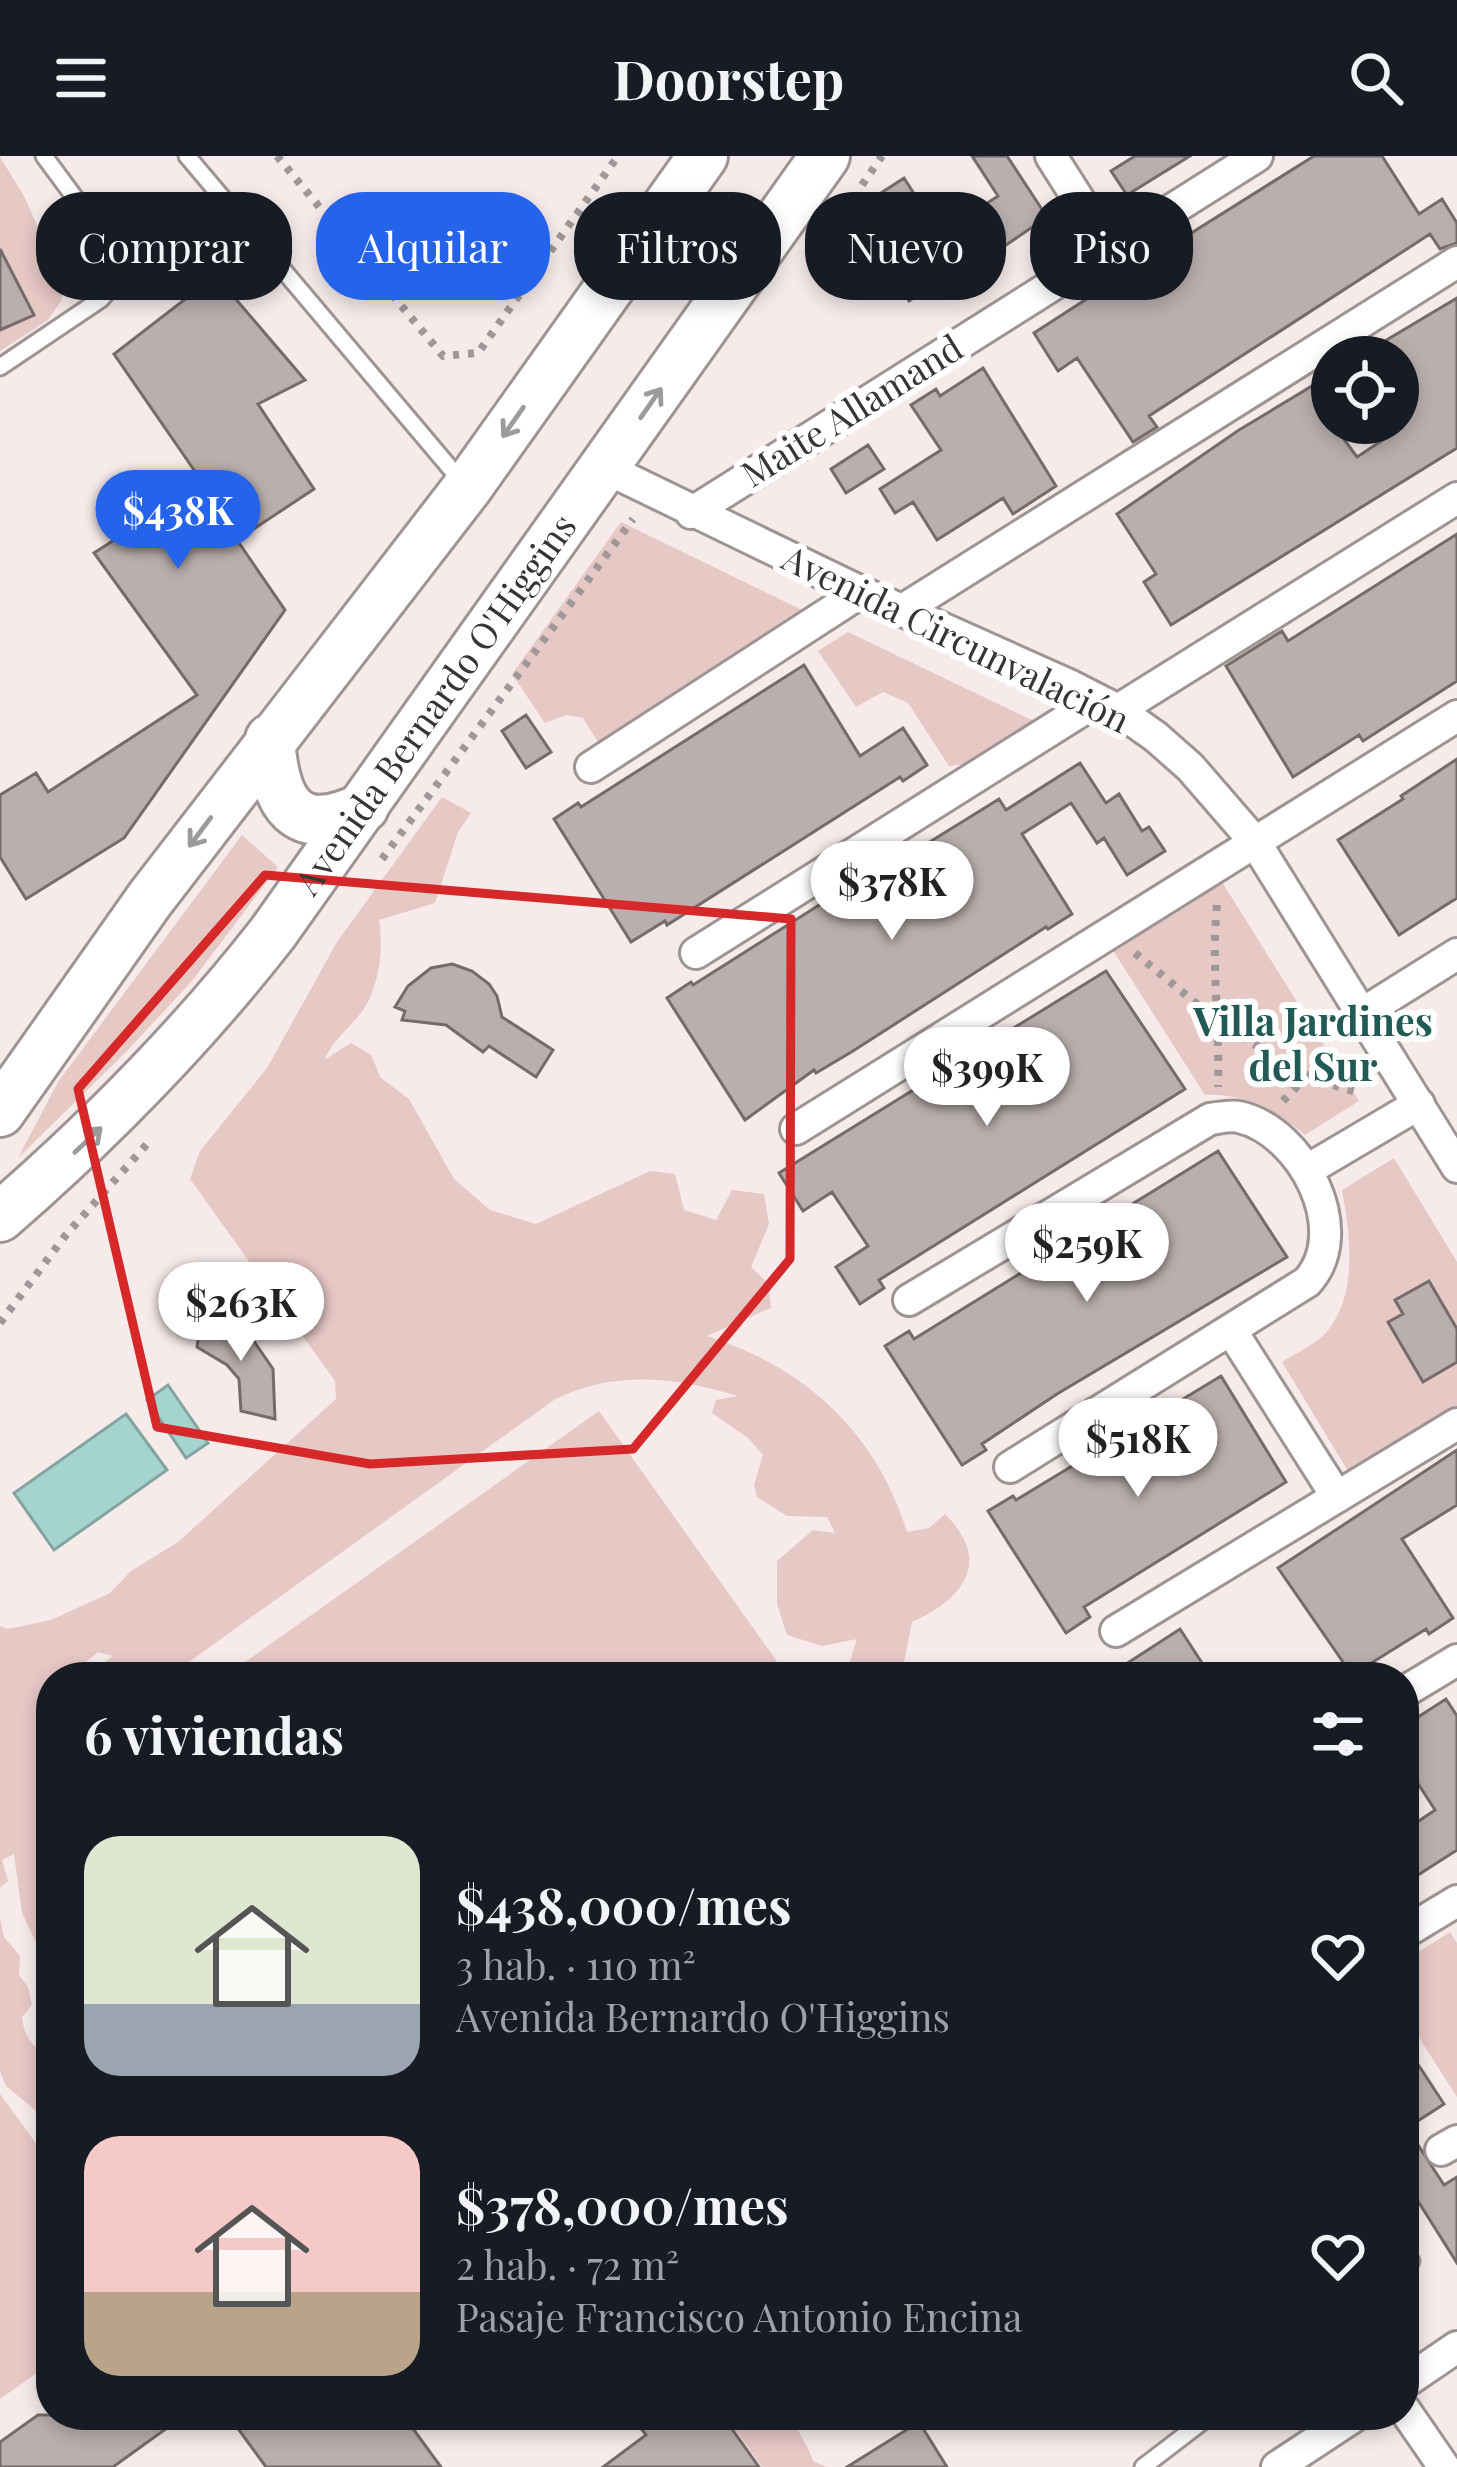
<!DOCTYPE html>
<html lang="es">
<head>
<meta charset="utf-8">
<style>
  body { margin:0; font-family:"Playfair Display",serif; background:#20242c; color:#f1f3f6; height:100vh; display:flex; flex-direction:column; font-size:45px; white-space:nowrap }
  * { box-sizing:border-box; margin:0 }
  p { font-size:39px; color:#9ea1a6 }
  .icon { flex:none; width:66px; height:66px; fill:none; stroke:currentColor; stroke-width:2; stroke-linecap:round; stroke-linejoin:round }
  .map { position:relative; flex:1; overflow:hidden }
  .sheet { position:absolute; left:36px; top:1506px; width:1383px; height:768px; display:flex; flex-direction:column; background:#171b24; border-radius:48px; box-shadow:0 6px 18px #0003 }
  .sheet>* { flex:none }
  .guide { position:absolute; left:36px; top:36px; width:1386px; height:108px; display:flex; gap:24px }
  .fabs { position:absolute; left:1311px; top:180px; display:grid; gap:24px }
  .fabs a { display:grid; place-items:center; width:108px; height:108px; border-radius:50%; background:#171b24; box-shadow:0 6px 18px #0003; font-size:60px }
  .price { position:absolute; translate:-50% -102px; padding:0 27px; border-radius:42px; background:#fff; color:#222; font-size:39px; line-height:78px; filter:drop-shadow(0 3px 6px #0008) }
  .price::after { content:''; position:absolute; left:50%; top:72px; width:36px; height:27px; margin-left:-18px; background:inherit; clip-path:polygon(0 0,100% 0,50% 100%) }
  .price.active { background:#2563eb; color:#fff }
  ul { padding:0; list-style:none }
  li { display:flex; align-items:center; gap:36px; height:300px; padding:0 48px }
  li span { display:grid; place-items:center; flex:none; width:336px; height:240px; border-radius:36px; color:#555 }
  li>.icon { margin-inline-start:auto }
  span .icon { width:144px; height:144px; fill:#fffc; stroke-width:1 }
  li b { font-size:51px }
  h2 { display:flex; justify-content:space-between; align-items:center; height:144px; padding:0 48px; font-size:51px }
  .chip { padding:0 42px; border-radius:48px; background:#171b24; box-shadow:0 6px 18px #0003; font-size:42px; line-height:108px }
  .chip.active { background:#2563eb; color:#fff }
  header { display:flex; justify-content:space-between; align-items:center; height:156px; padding:0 48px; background:#171b24; font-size:54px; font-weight:700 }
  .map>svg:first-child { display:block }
  .green { fill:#e6c8c5 }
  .water { fill:#a5d4ce; stroke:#84a4a0; stroke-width:3 }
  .building { fill:#baafae; stroke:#756b6a; stroke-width:3 }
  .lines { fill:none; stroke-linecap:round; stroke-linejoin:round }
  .lane-casing { stroke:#9e9493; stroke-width:21 }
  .street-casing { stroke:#9e9493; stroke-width:36 }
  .primary-casing { stroke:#9e9493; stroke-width:54 }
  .path { stroke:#a09898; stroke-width:8; stroke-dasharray:6 9; stroke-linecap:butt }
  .lane { stroke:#fff; stroke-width:15 }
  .street { stroke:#fff; stroke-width:30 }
  .primary { stroke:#fff; stroke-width:48 }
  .oneway { stroke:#9c9a9a }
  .marked { fill:none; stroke:#d62828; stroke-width:9; stroke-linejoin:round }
  .labels { text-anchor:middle; stroke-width:12; stroke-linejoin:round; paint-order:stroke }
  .street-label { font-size:36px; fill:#383434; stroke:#fff }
  .neighbourhood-label { font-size:39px; font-weight:bold; fill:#215a55; stroke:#fff }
</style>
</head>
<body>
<header><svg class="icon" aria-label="menu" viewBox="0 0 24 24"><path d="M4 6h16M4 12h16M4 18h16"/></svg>Doorstep<svg class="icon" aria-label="search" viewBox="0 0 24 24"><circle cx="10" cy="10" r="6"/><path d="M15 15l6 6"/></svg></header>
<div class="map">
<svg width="1457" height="2311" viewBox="0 0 1457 2311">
  <rect width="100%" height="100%" fill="#f6ebea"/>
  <!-- green -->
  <path class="green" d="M 0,1 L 24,40 L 64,129 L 61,145 L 48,164 L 0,195 Z
    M 621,366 L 808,457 L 598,586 L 583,562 L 567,559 L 545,567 L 512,518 Z
    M 848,476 L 1036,566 L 970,608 L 949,610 L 908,547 L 883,536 L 856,551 L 818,495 Z
    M 442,641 L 471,657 L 458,676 L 435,747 L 379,764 C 384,792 379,835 360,858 C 346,876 335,882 324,904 L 351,887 L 371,899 L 381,922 L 409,943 L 454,1023 L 490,1054 L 536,1068 L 650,1015 L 675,1018 L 684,1054 L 716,1064 L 732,1034 L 764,1038 L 769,1068 L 751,1111 L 768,1127 L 771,1152 L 707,1180 C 805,1211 876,1276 907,1376 L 929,1372 L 945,1358 C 992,1405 965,1442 912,1466 L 901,1521 L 845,1521 L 857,1483 L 822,1490 L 787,1479 L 777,1448 L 777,1405 L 813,1374 L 835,1377 L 827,1361 L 787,1360 L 757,1341 L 754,1329 L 763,1299 L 748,1282 L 712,1257 L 716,1244 L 738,1240 C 675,1221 614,1214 554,1244 L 168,1521 L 85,1521 L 113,1500 L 98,1496 L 75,1515 L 76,1521 L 51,1521 L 51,1818 L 22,1757 L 14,1698 L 2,1704 L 8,1725 L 0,1732 L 0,1470 L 8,1473 L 51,1464 L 110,1437 L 131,1415 L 178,1386 L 336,1243 L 335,1225 L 190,1023 L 200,995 L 267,912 L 337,786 Z
    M 242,679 L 278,711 L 192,825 L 126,896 L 18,1002 L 58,926 Z
    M 1222,726 L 1359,945 L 1305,979 C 1275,954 1244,937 1205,939 L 1112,793 Z
    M 1394,1002 L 1457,1106 L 1457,1252 L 1349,1317 L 1282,1206 C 1296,1197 1319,1187 1329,1173 C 1358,1135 1350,1078 1342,1034 Z
    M 599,1255 L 788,1521 L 224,1521 Z
    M 0,1762 L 4,1781 L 20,1800 L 19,1819 L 28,1831 L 32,1849 L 22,1861 C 24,1879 32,1894 51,1898 L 51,1983 L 37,1956 L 6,1930 L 0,1915 Z
    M 1450,1776 L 1457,1787 L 1457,1941 L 1404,1858 L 1404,1805 Z
    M 0,1938 L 51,2008 L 51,2207 L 0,2243 Z
    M 725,2259 L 794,2259 C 796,2277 808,2287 813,2305 L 827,2311 L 762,2311 Z"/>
  <!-- water -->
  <path class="water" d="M 168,1229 L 208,1287 L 186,1302 L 147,1244 Z
    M 126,1258 L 167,1314 L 54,1394 L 14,1337 Z"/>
  <!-- building -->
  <path class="building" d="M 972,0 L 1007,0 L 1047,61 L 949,128 L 944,122 L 909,145 L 885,108 L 900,98 L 867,46 L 904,22 L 940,78 L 998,40 Z
    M 1135,0 L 1190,0 L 1127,39 L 1111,15 Z
    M 1314,0 L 1382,0 L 1419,58 L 1442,43 L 1457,67 L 1457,87 L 1440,93 L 1430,78 L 1149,260 L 1157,271 L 1133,286 L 1077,202 L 1058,215 L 1034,177 L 1102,133 L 1096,124 L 1120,110 L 1126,118 Z
    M 0,93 L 34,159 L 0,174 Z
    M 197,134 L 228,134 L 305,224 L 258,248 L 314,333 L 237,384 L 285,454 L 124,682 L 26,743 L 0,701 L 0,639 L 36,617 L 48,636 L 197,539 L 94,397 L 203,327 L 114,198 Z
    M 1457,142 L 1457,292 L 1171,469 L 1144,426 L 1156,418 L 1117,358 L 1239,274 L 1332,218 L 1332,267 L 1357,301 L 1398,274 L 1398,201 L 1358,201 Z
    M 983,212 L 1056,330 L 1013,358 L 1003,342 L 937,384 L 913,346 L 895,357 L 880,333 L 941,294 L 911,249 L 936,233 L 940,240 Z
    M 868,289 L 884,313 L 846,337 L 831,313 Z
    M 1457,378 L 1457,525 L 1363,585 L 1359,579 L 1293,621 L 1226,510 L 1282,475 L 1288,485 Z
    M 804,509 L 860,600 L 903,572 L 927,609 L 903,625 L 900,621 L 667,769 L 665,765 L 631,786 L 554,663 L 578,647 L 581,651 Z
    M 526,559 L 551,596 L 526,612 L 502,575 Z
    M 1457,603 L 1457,742 L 1399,779 L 1338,684 L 1403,643 L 1401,640 Z
    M 1080,607 L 1106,647 L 1119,638 L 1142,675 L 1149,671 L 1165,695 L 1127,719 L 1104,682 L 1097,687 L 1071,647 L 1022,678 L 1072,758 L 1048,773 L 1046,771 L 853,895 L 816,917 L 814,914 L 745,964 L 667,842 L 691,826 L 693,829 L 917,687 L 920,692 L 999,643 L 1006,654 Z
    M 452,808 L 472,815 L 489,828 L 497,840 L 502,861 L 553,894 L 536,921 L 489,890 L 483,896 L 446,869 L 402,864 L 405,855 L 395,851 L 408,830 L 431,812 Z
    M 1106,815 L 1185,933 L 879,1124 L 884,1132 L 860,1148 L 836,1111 L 868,1090 L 832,1036 L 803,1055 L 779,1017 Z
    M 1218,995 L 1287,1101 L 1057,1238 L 982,1288 L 986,1294 L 962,1309 L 885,1190 L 909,1175 L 914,1183 Z
    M 1429,1125 L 1457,1173 L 1457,1206 L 1423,1226 L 1388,1166 L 1403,1158 L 1395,1144 Z
    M 202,1155 L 249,1178 L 273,1213 L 275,1263 L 241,1255 L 239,1223 L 227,1209 L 197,1191 Z
    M 1221,1220 L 1286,1326 L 1084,1451 L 1090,1461 L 1066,1477 L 988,1355 L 1013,1340 L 1016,1344 Z
    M 1457,1294 L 1457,1349 L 1402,1383 L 1453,1462 L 1429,1478 L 1426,1473 L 1352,1519 L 1278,1412 Z
    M 1180,1473 L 1204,1510 L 1187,1521 L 1106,1521 Z
    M 1446,1543 L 1457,1560 L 1457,1694 L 1404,1728 L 1404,1675 L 1435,1654 L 1404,1606 L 1404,1570 Z
    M 1404,1887 L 1444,1948 L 1407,1972 L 1444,2029 L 1457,2021 L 1457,2107 L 1404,2023 Z
    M 38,2259 L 185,2259 L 113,2311 L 0,2311 L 0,2286 Z
    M 228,2259 L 403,2259 L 441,2311 L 266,2311 Z
    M 631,2259 L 722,2259 L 759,2311 L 603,2311 L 646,2279 Z
    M 919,2266 L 947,2311 L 847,2311 Z"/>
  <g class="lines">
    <defs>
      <path id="lane" d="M 187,0 L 461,325
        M 0,211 L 101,143 C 115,128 122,117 115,96 L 44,0
        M 1404,2111 L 1411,2105
        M 1143,2311 L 1211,2259"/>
      <path id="street" d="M 1051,0 L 1110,93
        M 605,312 L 861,436 L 1071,530 L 1118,554 L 1156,581 L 1190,611 L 1255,686 L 1457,1011
        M 691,357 L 1257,0
        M 901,455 L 1457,106
        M 1118,554 L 1457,342
        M 591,611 L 861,436
        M 696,797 L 1098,544
        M 1363,857 L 1457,798
        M 796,973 L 1457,560
        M 1309,1013 L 1419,948
        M 909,1144 L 1210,963 C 1219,962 1231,959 1239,961 C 1302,975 1354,1075 1307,1126 L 1010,1311
        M 1231,1174 L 1337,1341
        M 1116,1475 L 1457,1268
        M 1404,1536 L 1457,1504
        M 1404,1777 L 1457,1745
        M 1441,1994 L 1457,1985
        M 1404,2227 L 1457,2191
        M 1404,2253 L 1444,2311
        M 1277,2311 L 1356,2259"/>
      <g id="primary">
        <path d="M 270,583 C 275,647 294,685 364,651"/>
        <path d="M 0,956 L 150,743 L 467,332 L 703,0"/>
        <path id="s1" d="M 0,1061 C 100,974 190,883 272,778 L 825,0"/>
      </g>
    </defs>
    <!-- lane casing -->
    <use href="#lane" class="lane-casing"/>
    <!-- street casing -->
    <use href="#street" class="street-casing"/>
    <!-- primary casing -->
    <use href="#primary" class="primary-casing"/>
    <!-- path -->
    <path class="path" d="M 277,0 L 443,200 L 478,197 L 618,0
      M 862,29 L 882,0
      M 382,703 L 633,363
      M 1217,749 C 1211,810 1220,870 1218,931
      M 1135,797 L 1226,872 L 1316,924 L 1360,937
      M 1283,945 L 1308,919
      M 0,1167 L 65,1080 L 147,988"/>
    <!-- lane -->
    <use href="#lane" class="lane"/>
    <!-- street -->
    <use href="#street" class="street"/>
    <!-- primary -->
    <use href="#primary" class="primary"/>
  </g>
  <!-- one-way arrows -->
  <defs><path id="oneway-shaft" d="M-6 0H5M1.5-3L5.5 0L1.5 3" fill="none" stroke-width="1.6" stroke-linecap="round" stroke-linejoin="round" transform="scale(3)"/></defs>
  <g class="oneway">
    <use href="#oneway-shaft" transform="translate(651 247) rotate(-55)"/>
    <use href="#oneway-shaft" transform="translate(513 266) rotate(125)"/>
    <use href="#oneway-shaft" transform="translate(200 676) rotate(127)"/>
    <use href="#oneway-shaft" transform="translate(88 984) rotate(-43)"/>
  </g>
  <!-- marked area -->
  <path class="marked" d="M 265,719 L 791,763 L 790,1103 L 633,1293 L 370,1308 L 157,1271 L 78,933 Z"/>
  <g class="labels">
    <!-- street labels -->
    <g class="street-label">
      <text transform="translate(852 255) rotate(-32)" y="13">Maite Allamand</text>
      <text transform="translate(956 483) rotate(26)" y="13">Avenida Circunvalación</text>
      <text dy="13" stroke="none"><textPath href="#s1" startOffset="675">Avenida Bernardo O'Higgins</textPath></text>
    </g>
    <!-- neighbourhood labels -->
    <g class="neighbourhood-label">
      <text x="1313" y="880">Villa Jardines<tspan x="1313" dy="45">del Sur</tspan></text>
    </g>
  </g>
</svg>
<div class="fabs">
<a><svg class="icon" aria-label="locate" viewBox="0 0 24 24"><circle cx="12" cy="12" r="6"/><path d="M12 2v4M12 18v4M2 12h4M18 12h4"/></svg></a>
</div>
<b class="price active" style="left:178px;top:416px">$438K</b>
<b class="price" style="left:892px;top:787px">$378K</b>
<b class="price" style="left:987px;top:973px">$399K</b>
<b class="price" style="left:1087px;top:1149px">$259K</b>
<b class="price" style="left:241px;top:1208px">$263K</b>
<b class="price" style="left:1138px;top:1344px">$518K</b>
<div class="guide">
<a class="chip">Comprar</a>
<a class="chip active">Alquilar</a>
<a class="chip">Filtros</a>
<a class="chip">Nuevo</a>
<a class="chip">Piso</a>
</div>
<section class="sheet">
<h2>6 viviendas<svg class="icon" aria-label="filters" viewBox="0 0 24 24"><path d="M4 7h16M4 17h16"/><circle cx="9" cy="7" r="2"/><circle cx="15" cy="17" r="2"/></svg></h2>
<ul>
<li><span style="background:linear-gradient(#dfe7d0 70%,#9aa5b1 0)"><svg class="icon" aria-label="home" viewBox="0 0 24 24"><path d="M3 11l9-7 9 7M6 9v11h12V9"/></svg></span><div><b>$438,000/mes</b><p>3 hab. · 110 m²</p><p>Avenida Bernardo O'Higgins</p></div><svg class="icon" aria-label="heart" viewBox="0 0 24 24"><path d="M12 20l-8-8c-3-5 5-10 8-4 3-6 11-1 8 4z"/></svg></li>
<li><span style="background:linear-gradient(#f6c9c9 65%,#b9a48a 0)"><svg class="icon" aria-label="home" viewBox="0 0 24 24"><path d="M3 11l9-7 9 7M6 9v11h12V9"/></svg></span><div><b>$378,000/mes</b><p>2 hab. · 72 m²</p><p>Pasaje Francisco Antonio Encina</p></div><svg class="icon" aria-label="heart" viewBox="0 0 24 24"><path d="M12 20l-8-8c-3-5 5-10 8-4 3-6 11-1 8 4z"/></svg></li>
</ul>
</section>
</div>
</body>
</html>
